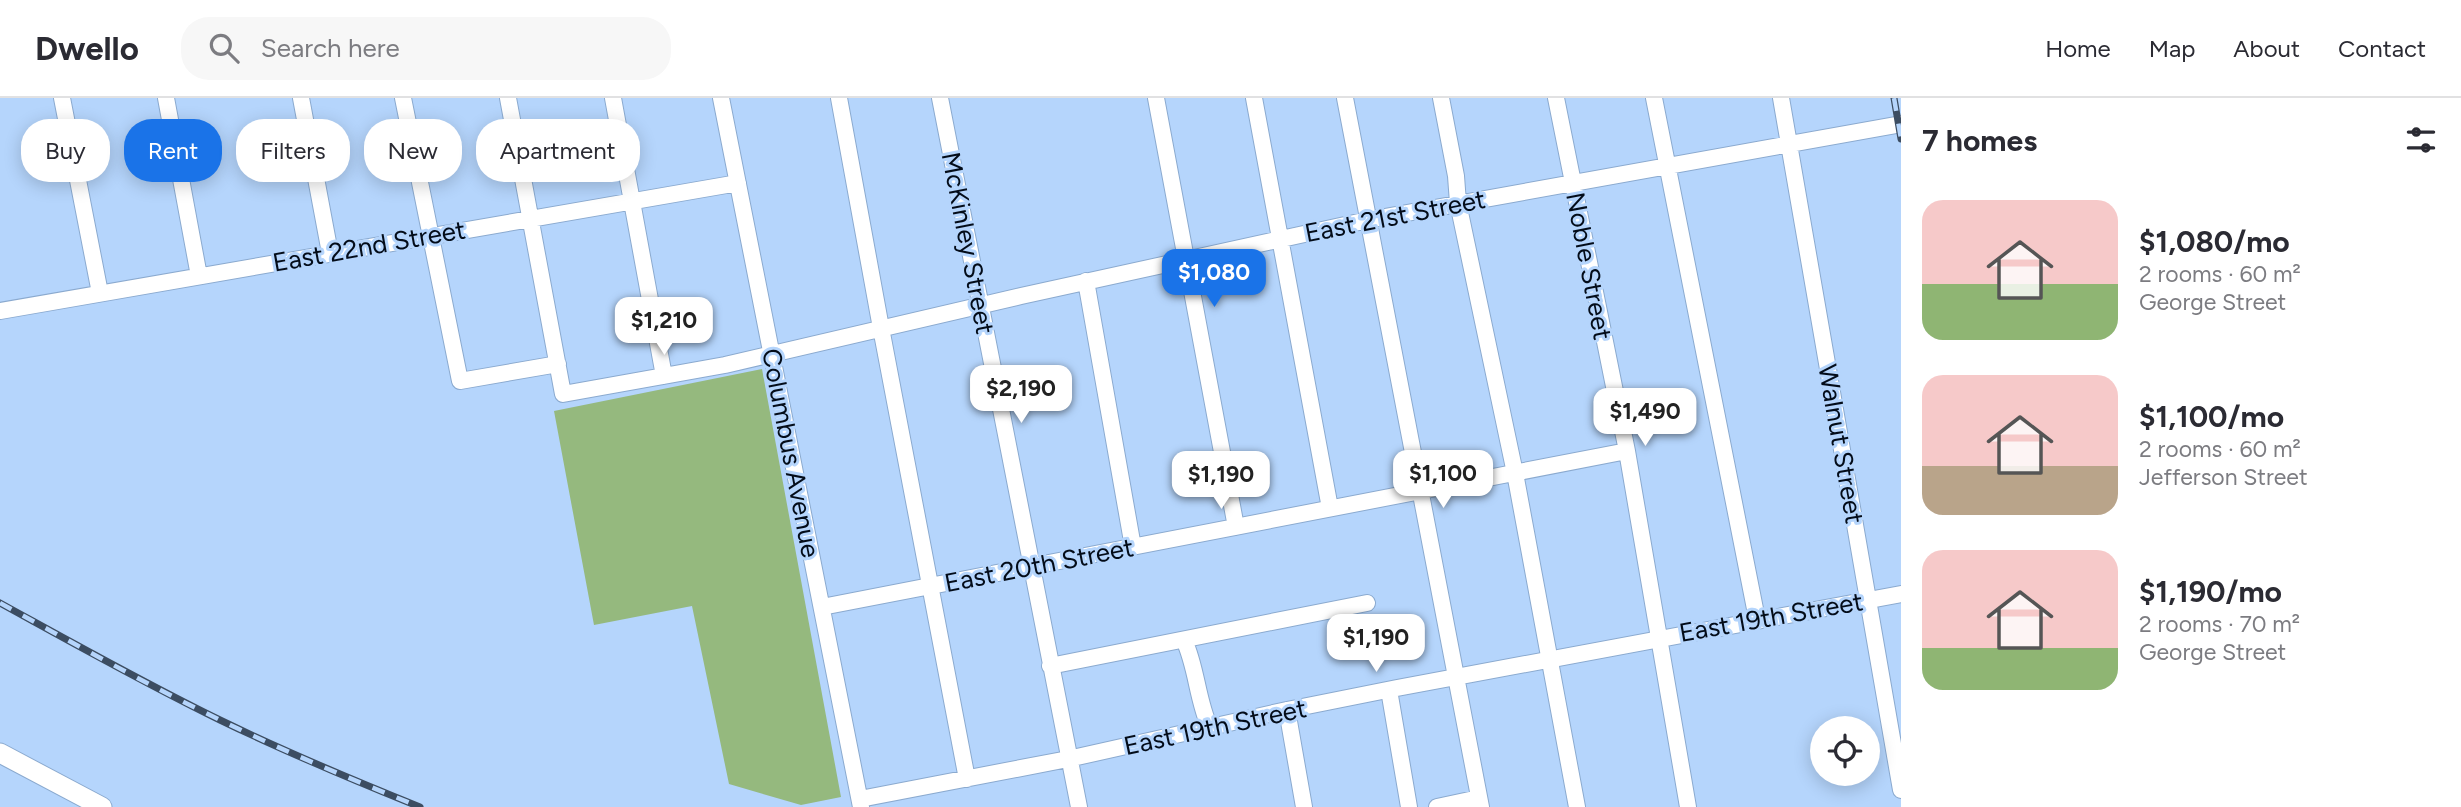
<!DOCTYPE html>
<html lang="en">
<head>
<meta charset="utf-8">
<style>
  body { margin:0; font-family:Figtree,sans-serif; background:#f7f7f7; color:#2b2b33; height:100vh; display:flex; flex-direction:column; font-size:26px; white-space:nowrap }
  * { box-sizing:border-box; margin:0 }
  p { font-size:23px; color:#7c7c81 }
  .icon { flex:none; width:38px; height:38px; fill:none; stroke:currentColor; stroke-width:2; stroke-linecap:round; stroke-linejoin:round }
  .map { position:relative; flex:1; overflow:hidden }
  .drawer { display:flex; flex-direction:column; background:#fff; width:560px }
  .drawer>* { flex:none }
  .guide { position:absolute; left:21px; top:21px; width:665px; height:63px; display:flex; gap:14px }
  .buttons { position:absolute; left:1810px; top:618px; display:grid; gap:14px }
  .buttons a { display:grid; place-items:center; width:70px; height:70px; border-radius:50%; background:#fff; box-shadow:0 4px 18px #0003; font-size:35px }
  .price { position:absolute; translate:-50% -60px; padding:0 16px; border-radius:14px; background:#fff; color:#222; font-size:23px; line-height:46px; filter:drop-shadow(0 2px 4px #0008) }
  .price::after { content:''; position:absolute; left:50%; top:42px; width:21px; height:16px; margin-left:-10px; background:inherit; clip-path:polygon(0 0,100% 0,50% 100%) }
  .price.active { background:#1a73e8; color:#fff }
  ul { padding:0; list-style:none }
  li { display:flex; align-items:center; gap:21px; height:175px; padding:0 21px }
  li span { display:grid; place-items:center; flex:none; width:196px; height:140px; border-radius:21px; color:#555 }
  li>.icon { margin-inline-start:auto }
  span .icon { width:84px; height:84px; fill:#fffc; stroke-width:1 }
  li b { font-size:30px }
  h2 { display:flex; justify-content:space-between; align-items:center; height:84px; padding:0 21px; font-size:30px }
  .pill { padding:0 24px; border-radius:28px; background:#fff; box-shadow:0 4px 18px #0003; font-size:24px; line-height:63px }
  .pill.active { background:#1a73e8; color:#fff }
  header { display:flex; align-items:center; gap:42px; box-sizing:border-box; height:98px; padding:0 35px; background:#fff; border-bottom:2px solid #e1e1e2 }
  header strong { font-size:33px }
  nav { display:flex; gap:38px; margin-inline-start:auto; font-size:24px }
  .search { width:490px; height:63px; background:#f7f7f7; display:flex; align-items:center; gap:18px; box-sizing:border-box; padding:0 24px; border-radius:28px; color:#7c7c81; font-size:26px }
  main { display:flex; flex:1; min-height:0 }
  .map>svg:first-child { display:block }
  .green { fill:#95b97e }
  .lines { fill:none; stroke-linecap:round; stroke-linejoin:round }
  .minor-casing { stroke:#8baacf; stroke-width:18 }
  .major-casing { stroke:#8baacf; stroke-width:21 }
  .minor { stroke:#fff; stroke-width:16 }
  .major { stroke:#fff; stroke-width:19 }
  .rail-casing { stroke:#3c4d62; stroke-width:7 }
  .rail { stroke:#b5d5fc; stroke-width:4.5; stroke-dasharray:13; stroke-linecap:butt }
  .labels { text-anchor:middle; stroke-width:6; stroke-linejoin:round; paint-order:stroke }
  .street-label { font-size:26px; fill:#030c19; stroke:#b5d5fc }
</style>
</head>
<body>
<header>
<strong>Dwello</strong>
<div class="search"><svg class="icon" aria-label="search" viewBox="0 0 24 24"><circle cx="10" cy="10" r="6"/><path d="M15 15l6 6"/></svg>Search here</div>
<nav><a>Home</a><a>Map</a><a>About</a><a>Contact</a></nav>
</header>
<main>
<div class="map">
<svg width="1901" height="709" viewBox="0 0 1901 709">
  <rect width="100%" height="100%" fill="#b5d5fc"/>
  <!-- green -->
  <path class="green" d="M 762,271 L 841,699 L 801,707 L 729,686 L 692,508 L 594,527 L 554,313 Z"/>
  <g class="lines">
    <defs>
      <path id="minor" d="M 62,0 L 100,195
        M 166,0 L 199,178
        M 301,0 L 330,155
        M 403,0 L 460,283 L 558,266
        M 508,0 L 563,296 L 725,267 L 1021,198 L 1368,122 L 1901,26
        M 613,0 L 664,278
        M 721,0 L 861,709
        M 839,0 L 881,230 L 967,681
        M 940,0 L 1079,709
        M 1156,0 L 1236,429
        M 1254,0 L 1330,410
        M 1345,0 L 1481,709
        M 1441,0 L 1456,78 L 1458,105 L 1515,375 L 1577,709
        M 1556,0 L 1627,353 L 1688,709
        M 1654,0 L 1757,521
        M 1781,0 L 1901,692
        M 1086,183 L 1133,449
        M 0,213 L 738,85
        M 822,509 L 1627,353
        M 1184,542 C 1197,570 1197,602 1210,630
        M 1050,568 L 1367,505
        M 1389,592 L 1409,709
        M 1287,612 L 1304,709
        M 860,701 L 1068,661 L 1287,612 L 1397,590 L 1901,496
        M 1437,709 L 1479,700"/>
      <path id="major" d="M 0,655 L 102,709"/>
    </defs>
    <!-- minor casing -->
    <use href="#minor" class="minor-casing"/>
    <!-- major casing -->
    <use href="#major" class="major-casing"/>
    <!-- minor -->
    <use href="#minor" class="minor"/>
    <!-- major -->
    <use href="#major" class="major"/>
    <defs>
      <path id="rail" d="M 1894,0 L 1901,41
        M 0,505 C 73,545 146,586 220,622 C 286,654 353,682 420,709"/>
    </defs>
    <!-- rail casing -->
    <use href="#rail" class="rail-casing"/>
    <!-- rail -->
    <use href="#rail" class="rail"/>
  </g>
  <g class="labels">
    <!-- street labels -->
    <g class="street-label">
      <text transform="translate(1395 118) rotate(-11)" y="9">East 21st Street</text>
      <text transform="translate(968 145) rotate(79)" y="9">McKinley Street</text>
      <text transform="translate(369 148) rotate(-10)" y="9">East 22nd Street</text>
      <text transform="translate(1589 168) rotate(79)" y="9">Noble Street</text>
      <text transform="translate(1841 346) rotate(80)" y="9">Walnut Street</text>
      <text transform="translate(791 355) rotate(79)" y="9">Columbus Avenue</text>
      <text transform="translate(1039 467) rotate(-11)" y="9">East 20th Street</text>
      <text transform="translate(1771 519) rotate(-10)" y="9">East 19th Street</text>
      <text transform="translate(1215 629) rotate(-12)" y="9">East 19th Street</text>
    </g>
  </g>
</svg>
<div class="buttons">
<a><svg class="icon" aria-label="locate" viewBox="0 0 24 24"><circle cx="12" cy="12" r="6"/><path d="M12 2v4M12 18v4M2 12h4M18 12h4"/></svg></a>
</div>
<b class="price active" style="left:1214px;top:211px">$1,080</b>
<b class="price" style="left:664px;top:259px">$1,210</b>
<b class="price" style="left:1021px;top:327px">$2,190</b>
<b class="price" style="left:1645px;top:350px">$1,490</b>
<b class="price" style="left:1443px;top:412px">$1,100</b>
<b class="price" style="left:1221px;top:413px">$1,190</b>
<b class="price" style="left:1376px;top:576px">$1,190</b>
<div class="guide">
<a class="pill">Buy</a>
<a class="pill active">Rent</a>
<a class="pill">Filters</a>
<a class="pill">New</a>
<a class="pill">Apartment</a>
</div>
</div>
<section class="drawer">
<h2>7 homes<svg class="icon" aria-label="filters" viewBox="0 0 24 24"><path d="M4 7h16M4 17h16"/><circle cx="9" cy="7" r="2"/><circle cx="15" cy="17" r="2"/></svg></h2>
<ul>
<li><span style="background:linear-gradient(#f6c9c9 60%,#8fb573 0)"><svg class="icon" aria-label="home" viewBox="0 0 24 24"><path d="M3 11l9-7 9 7M6 9v11h12V9"/></svg></span><div><b>$1,080/mo</b><p>2 rooms · 60 m²</p><p>George Street</p></div></li>
<li><span style="background:linear-gradient(#f6c9c9 65%,#b9a48a 0)"><svg class="icon" aria-label="home" viewBox="0 0 24 24"><path d="M3 11l9-7 9 7M6 9v11h12V9"/></svg></span><div><b>$1,100/mo</b><p>2 rooms · 60 m²</p><p>Jefferson Street</p></div></li>
<li><span style="background:linear-gradient(#f6c9c9 70%,#8fb573 0)"><svg class="icon" aria-label="home" viewBox="0 0 24 24"><path d="M3 11l9-7 9 7M6 9v11h12V9"/></svg></span><div><b>$1,190/mo</b><p>2 rooms · 70 m²</p><p>George Street</p></div></li>
</ul>
</section>
</main>
</body>
</html>
